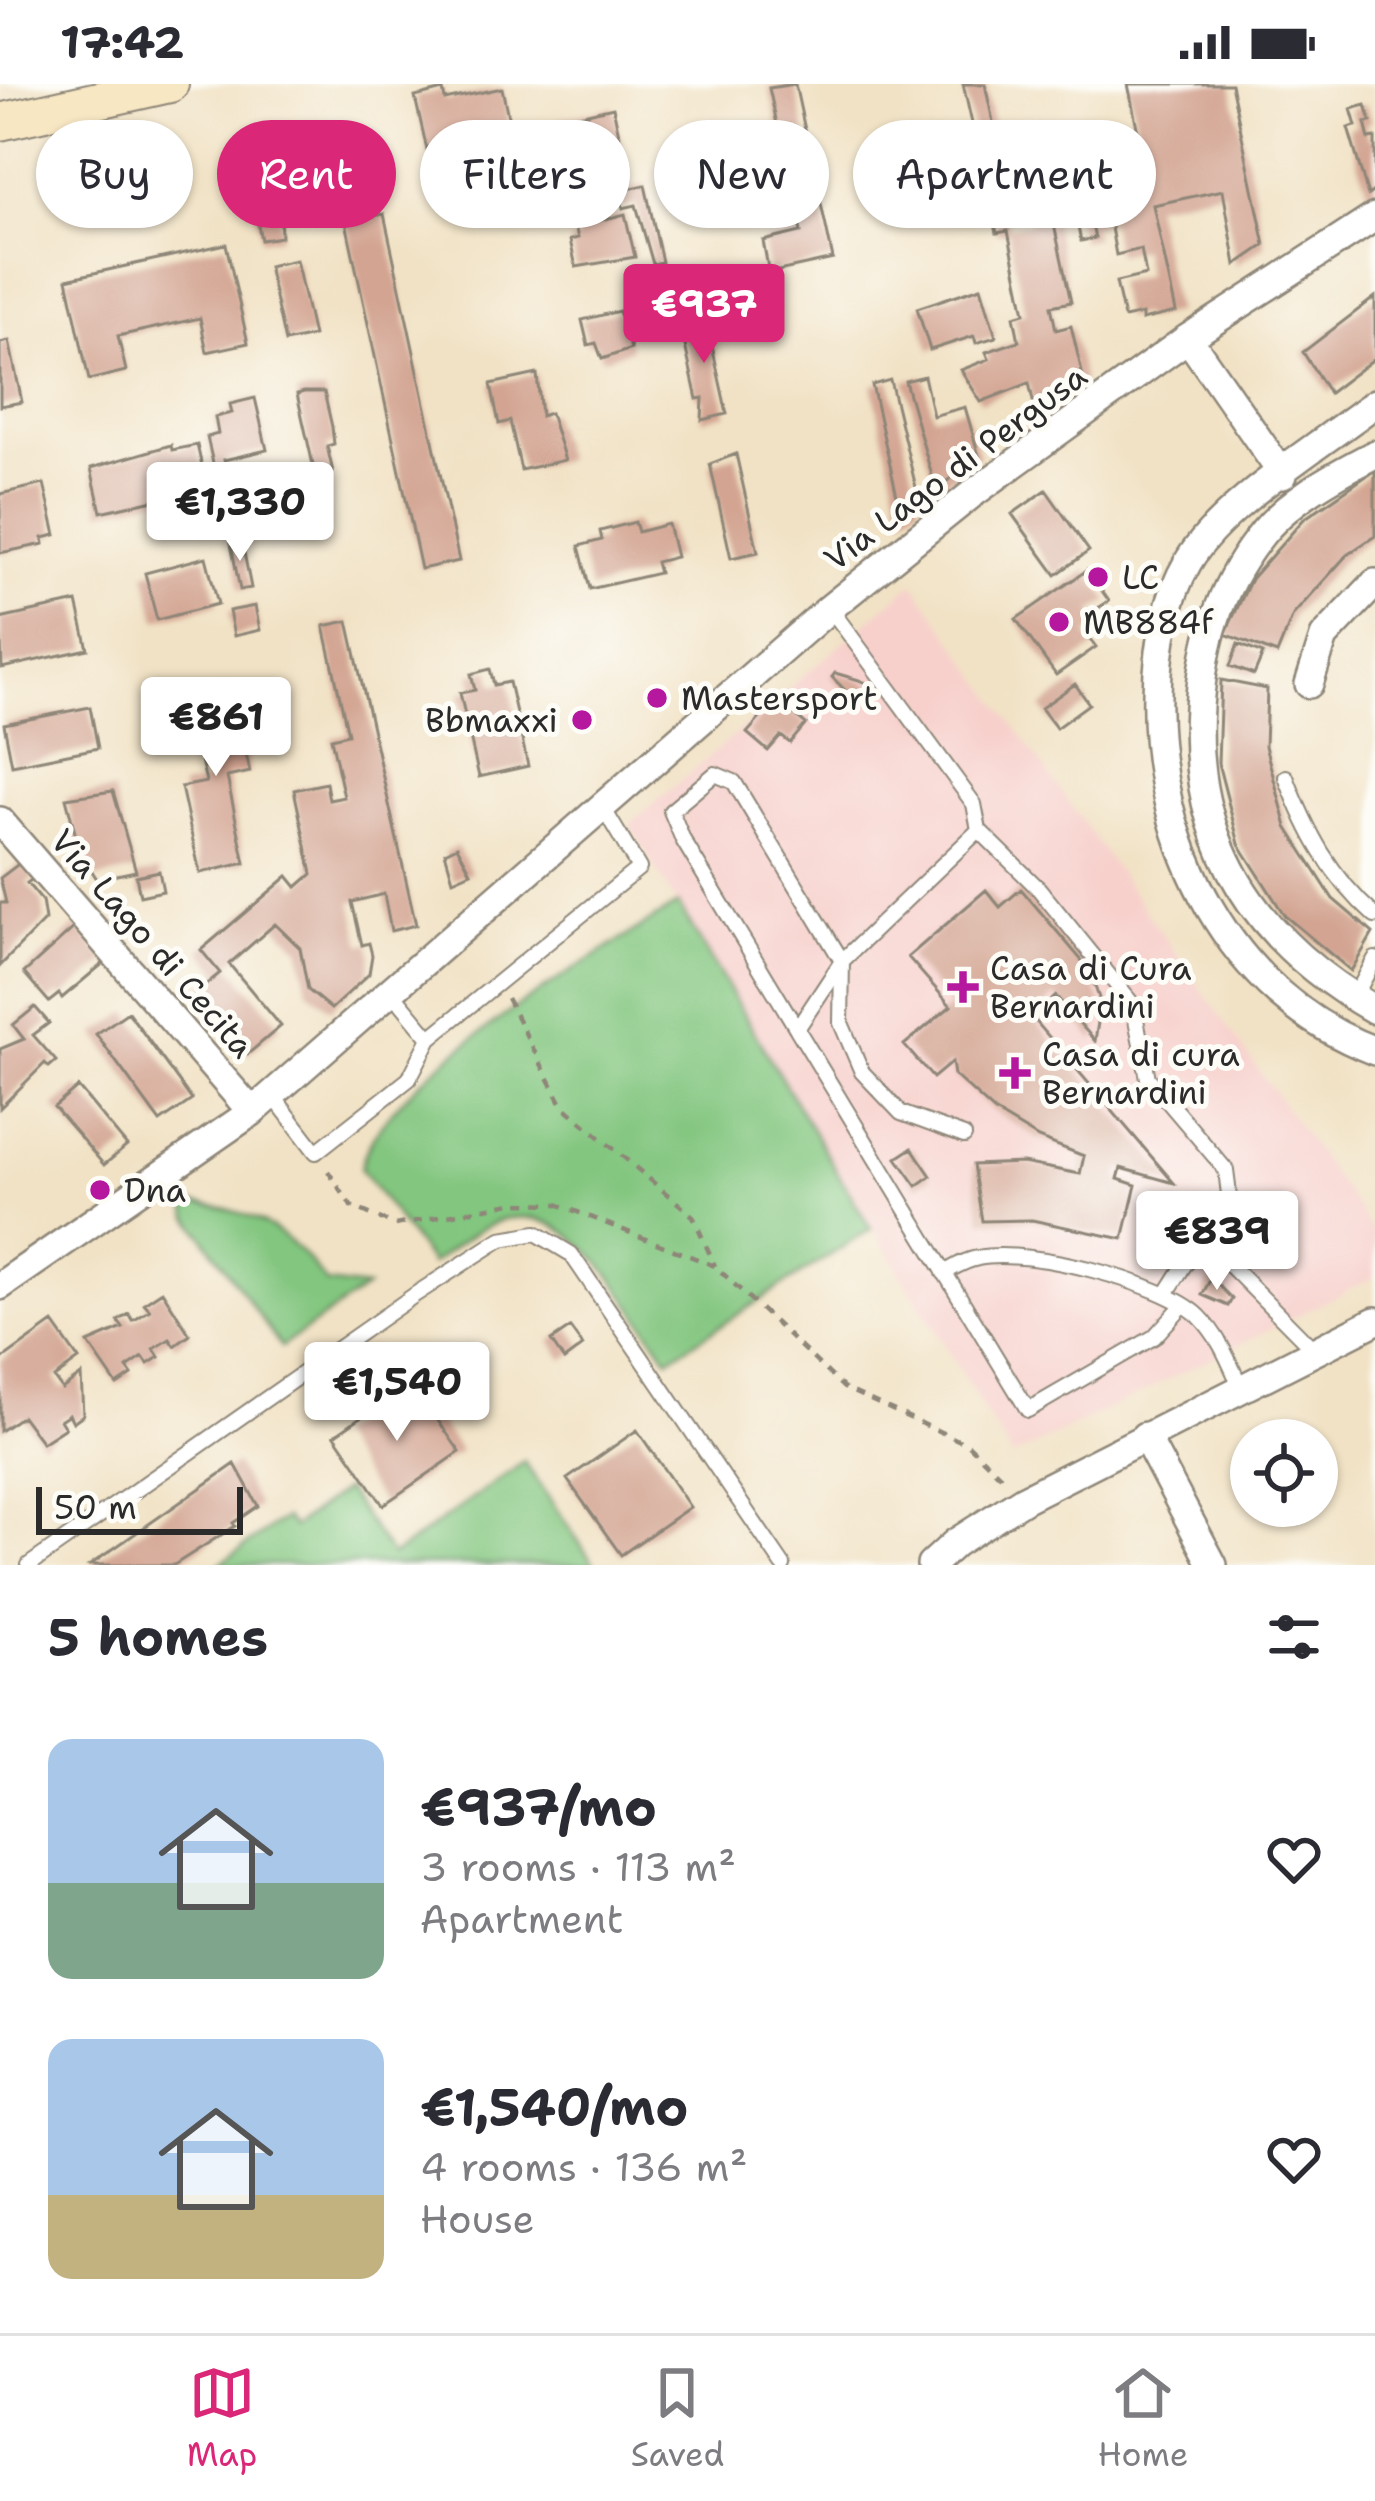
<!DOCTYPE html>
<html lang="en">
<head>
<meta charset="utf-8">
<style>
  body { margin:0; font-family:"Shantell Sans",sans-serif; background:#f7f7f7; color:#2b2b33; height:100vh; display:flex; flex-direction:column; font-size:45px; white-space:nowrap }
  * { box-sizing:border-box; margin:0 }
  p { font-size:39px; color:#7c7c81 }
  .icon { flex:none; width:66px; height:66px; fill:none; stroke:currentColor; stroke-width:2; stroke-linecap:round; stroke-linejoin:round }
  .map { position:relative; height:1481px; overflow:hidden }
  .panel { display:flex; flex-direction:column; background:#fff; flex:1 }
  .panel>* { flex:none }
  .hud { position:absolute; left:36px; top:36px; width:1305px; height:108px; display:flex; gap:24px }
  .tools { position:absolute; left:1230px; top:1335px; display:grid; gap:24px }
  .tools a { display:grid; place-items:center; width:108px; height:108px; border-radius:50%; background:#fff; box-shadow:0 3px 9px #0004; font-size:60px }
  .scale { position:absolute; left:36px; bottom:30px; width:207px; box-sizing:border-box; padding-left:12px; border:6px solid #2b2b2b; border-top:0; font-size:33px; line-height:42px; white-space:nowrap; color:#2b2b2b; -webkit-text-stroke:9px #fdfcf7; paint-order:stroke }
  .price { position:absolute; translate:-50% -102px; padding:0 27px; border-radius:12px; background:#fff; color:#222; font-size:39px; line-height:78px; filter:drop-shadow(0 3px 6px #0008) }
  .price::after { content:''; position:absolute; left:50%; top:72px; width:36px; height:27px; margin-left:-18px; background:inherit; clip-path:polygon(0 0,100% 0,50% 100%) }
  .price.on { background:#db2777; color:#fff }
  ul { padding:0; list-style:none }
  li { display:flex; align-items:center; gap:36px; height:300px; padding:0 48px }
  li span { display:grid; place-items:center; flex:none; width:336px; height:240px; border-radius:24px; color:#555 }
  li>.icon { margin-inline-start:auto }
  span .icon { width:144px; height:144px; fill:#fffc; stroke-width:1 }
  li b { font-size:51px }
  h2 { display:flex; justify-content:space-between; align-items:center; height:144px; padding:0 48px; font-size:51px }
  .chip { padding:0 42px; border-radius:54px; background:#fff; box-shadow:0 3px 9px #0004; font-size:42px; line-height:108px }
  .chip.on { background:#db2777; color:#fff }
  .status { display:flex; justify-content:space-between; align-items:center; height:84px; padding:0 60px; background:#fff; direction:ltr }
  .status svg { height:33px; fill:currentColor }
  .dock { display:flex; justify-content:space-around; align-items:center; height:168px; border-top:3px solid #e1e1e2; background:#fff; font-size:33px; color:#7c7c81 }
  .dock a { display:grid; justify-items:center; gap:6px }
  .dock .on { color:#db2777 }
  .map>svg:first-child { display:block }
  .built { fill:#f7d0cc }
  .green { fill:#82c67f; stroke:#567855; stroke-width:3 }
  .building { fill:#d3a492 }
  .lines { fill:none; stroke-linecap:round; stroke-linejoin:round }
  .lane-casing { stroke:#8e8678; stroke-width:18 }
  .street-casing { stroke:#8e8678; stroke-width:32 }
  .secondary-casing { stroke:#8e8678; stroke-width:40 }
  .path { stroke:#8e8678; stroke-width:4.5; stroke-dasharray:9 9; stroke-linecap:butt }
  .lane { stroke:#fff; stroke-width:14 }
  .street { stroke:#fff; stroke-width:27 }
  .secondary { stroke:#f8e7c3; stroke-width:36 }
  .poi-dot { fill:#b5179e; stroke:#fdfcf7; stroke-width:4.5 }
  .labels { text-anchor:middle; stroke-width:10; stroke-linejoin:round; paint-order:stroke }
  .street-label { font-size:33px; fill:#2b2b2b; stroke:#fdfcf7 }
  .poi-label { font-size:33px; fill:#2b2b2b; stroke:#fdfcf7; text-anchor:start }
</style>
</head>
<body>
<div class="status"><b>17:42</b><svg viewBox="0 0 49 12"><path d="M0 12V9h3v3zM5 12V6h3v6zM10 12V3h3v9zM15 12V0h3v12zM26 1h20v11H26zM47 4h2v5h-2z"/></svg></div>
<div class="map">
<svg width="1375" height="1481" viewBox="0 0 1375 1481">
  <rect width="100%" height="100%" fill="#fdfcf7"/>
  <filter id="ink" filterUnits="userSpaceOnUse"><feTurbulence type="fractalNoise" baseFrequency=".00833" numOctaves="2"/><feDisplacementMap in="SourceGraphic" scale="24" xChannelSelector="R" yChannelSelector="G"/><feConvolveMatrix kernelMatrix="1 2 1 2 8 2 1 2 1" color-interpolation-filters="sRGB"/></filter>
  <filter id="wash" filterUnits="userSpaceOnUse"><feTurbulence type="fractalNoise" baseFrequency=".004" numOctaves="4" result="noise"/><feDisplacementMap in="SourceGraphic" scale="48" xChannelSelector="R" yChannelSelector="G"/><feGaussianBlur stdDeviation="2.7" result="paint"/><feColorMatrix in="noise" values="0 0 0 0 0 0 0 0 0 0 0 0 0 0 0 0 0 1.4 0 .05"/><feComposite in="paint" operator="in"/></filter>
  <g filter="url(#wash)">
    <rect width="100%" height="100%" fill="#f1e2c5"/>
    <!-- built -->
    <path class="built" d="M 913,499 L 1375,1150 L 1375,1193 L 1012,1373 L 629,741 Z"/>
    <!-- green -->
    <path class="green" d="M 678,820 L 871,1145 L 668,1275 C 628,1221 569,1098 485,1143 C 466,1152 449,1168 431,1180 L 361,1085 C 373,997 602,870 678,820 Z
      M 185,1119 C 247,1121 291,1148 326,1199 L 366,1204 L 281,1263 L 189,1132 Z
      M 524,1378 L 595,1481 L 218,1481 L 285,1434 L 293,1443 L 345,1405 L 392,1472 Z"/>
    <g id="blocks">
      <!-- building -->
      <path class="building" d="M 795,0 L 833,175 L 769,189 L 763,157 L 801,148 L 769,4 Z
        M 963,0 L 985,0 L 994,43 L 987,45 L 1009,143 L 1030,139 L 1020,91 L 1042,86 L 1071,218 L 1051,222 L 1056,246 L 1071,242 L 1084,297 L 1034,321 L 1029,299 L 981,318 L 961,286 L 989,275 L 986,268 L 1019,257 L 1014,232 L 1025,229 L 1008,147 L 997,149 Z
        M 1128,0 L 1231,0 L 1265,161 L 1236,181 L 1223,106 L 1153,121 L 1176,228 L 1142,236 L 1142,230 L 1124,234 L 1116,198 L 1146,191 L 1141,165 L 1116,171 L 1110,138 L 1092,142 L 1095,154 L 1081,157 L 1073,120 L 1094,115 L 1088,89 L 1144,77 Z
        M 502,4 L 519,85 L 490,91 L 481,49 L 455,59 L 457,64 L 428,70 L 415,13 L 443,6 L 445,16 Z
        M 1366,21 L 1371,38 L 1365,39 L 1369,55 L 1375,54 L 1375,106 L 1368,111 L 1348,44 L 1356,42 L 1351,25 Z
        M 613,23 L 622,64 L 605,68 L 609,83 L 559,89 L 555,69 L 564,67 L 557,36 Z
        M 275,69 L 285,125 L 280,126 L 281,153 L 261,156 L 245,75 Z
        M 564,95 L 569,119 L 545,125 L 539,100 Z
        M 645,101 L 662,178 L 653,180 L 636,121 L 623,124 L 620,107 Z
        M 384,130 L 459,477 L 421,485 L 346,138 Z
        M 625,130 L 635,173 L 576,183 L 570,156 L 578,154 L 575,143 Z
        M 226,160 L 248,259 L 207,268 L 200,234 L 118,252 L 126,287 L 89,296 L 67,195 Z
        M 296,176 L 313,252 L 285,258 L 268,182 Z
        M 981,203 L 996,253 L 976,259 L 974,252 L 930,266 L 917,224 Z
        M 1375,213 L 1375,274 L 1329,309 L 1303,268 Z
        M 703,221 L 727,330 L 702,336 L 703,314 L 697,315 L 682,248 L 695,245 L 690,224 Z
        M 619,227 L 631,265 L 602,275 L 596,259 L 588,261 L 582,236 Z
        M 9,257 L 22,318 L 0,322 L 0,259 Z
        M 537,290 L 541,332 L 550,329 L 565,376 L 521,386 L 510,337 L 499,340 L 491,300 Z
        M 924,292 L 933,332 L 965,323 L 979,372 L 936,406 L 905,297 Z
        M 890,296 L 920,420 L 902,434 L 872,301 Z
        M 304,308 L 324,308 L 332,343 L 334,360 L 327,362 L 333,388 L 321,391 L 323,401 L 318,403 L 297,310 Z
        M 255,314 L 267,366 L 224,376 L 228,395 L 217,397 L 207,353 L 218,350 L 215,333 L 232,329 L 230,320 Z
        M 171,361 L 172,366 L 197,361 L 207,404 L 101,428 L 91,384 Z
        M 736,370 L 758,468 L 731,474 L 710,380 Z
        M 1375,386 L 1375,452 L 1347,471 L 1293,531 L 1277,570 L 1225,550 L 1251,495 L 1304,435 Z
        M 44,400 L 56,451 L 43,454 L 44,460 L 0,469 L 0,410 Z
        M 1046,406 L 1089,467 L 1056,491 L 1012,430 Z
        M 635,438 L 638,448 L 668,440 L 676,473 L 656,478 L 659,489 L 590,505 L 579,462 L 602,456 L 600,447 Z
        M 241,453 L 251,504 L 240,506 L 230,455 Z
        M 206,473 L 218,520 L 157,536 L 145,489 Z
        M 1087,486 L 1109,517 L 1092,528 L 1101,542 L 1087,551 L 1096,563 L 1056,591 L 1016,535 Z
        M 77,518 L 88,565 L 2,584 L 0,535 Z
        M 255,522 L 260,546 L 234,552 L 229,527 Z
        M 348,537 L 416,841 L 391,847 L 384,810 L 352,818 L 362,861 L 369,859 L 372,871 L 369,890 L 331,925 L 308,906 L 300,864 L 275,840 L 229,880 L 281,942 L 248,970 L 196,909 L 220,889 L 201,866 L 288,792 L 297,803 L 312,790 L 294,706 L 326,699 L 329,716 L 344,713 L 331,654 L 348,650 L 324,542 Z
        M 1238,560 L 1263,570 L 1254,591 L 1230,582 Z
        M 490,585 L 494,601 L 509,598 L 528,682 L 479,693 L 460,609 L 475,606 L 471,590 Z
        M 835,589 L 859,596 L 871,601 L 858,619 L 832,593 Z
        M 1221,596 L 1267,605 L 1265,662 L 1287,743 L 1333,815 L 1373,849 L 1351,887 L 1285,832 L 1239,760 L 1218,679 Z
        M 1075,600 L 1089,620 L 1056,644 L 1041,624 Z
        M 232,602 L 250,688 L 227,693 L 245,779 L 200,789 L 181,703 L 206,698 L 186,612 Z
        M 777,615 L 806,640 L 790,659 L 781,652 L 768,667 L 747,649 Z
        M 90,623 L 98,664 L 12,681 L 4,640 Z
        M 113,707 L 136,787 L 97,795 L 80,768 L 66,714 Z
        M 457,762 L 471,788 L 453,796 L 445,768 Z
        M 21,778 L 34,794 L 27,799 L 42,817 L 45,836 L 0,882 L 0,819 L 6,819 L 0,794 Z
        M 159,787 L 163,807 L 140,812 L 136,792 Z
        M 1021,805 L 1089,885 L 1101,920 L 1095,957 L 1056,912 L 1032,933 L 1174,1099 L 1121,1084 L 1118,1095 L 1136,1101 L 1123,1155 L 1032,1136 L 982,1137 L 973,1081 L 1023,1079 L 1080,1090 L 1084,1072 L 1038,1054 L 995,1028 L 954,991 L 952,978 L 933,994 L 904,961 L 951,922 L 908,873 L 986,806 L 1000,823 Z
        M 76,842 L 106,877 L 62,914 L 59,910 L 49,918 L 24,889 Z
        M 35,923 L 49,939 L 33,951 L 56,977 L 49,983 L 45,979 L 0,1024 L 0,965 L 24,955 L 13,941 Z
        M 128,928 L 192,1016 L 160,1038 L 96,950 Z
        M 78,1003 L 127,1062 L 104,1081 L 54,1023 Z
        M 912,1064 L 931,1092 L 917,1102 L 897,1074 Z
        M 1211,1194 L 1232,1215 L 1228,1222 L 1202,1211 Z
        M 162,1207 L 190,1251 L 175,1262 L 170,1255 L 154,1265 L 159,1273 L 148,1280 L 143,1273 L 127,1284 L 132,1291 L 117,1301 L 88,1259 L 123,1244 L 118,1237 L 129,1230 L 133,1237 L 150,1226 L 144,1219 Z
        M 53,1239 L 79,1276 L 54,1294 L 62,1305 L 81,1291 L 83,1331 L 73,1338 L 69,1330 L 60,1336 L 65,1344 L 42,1359 L 22,1332 L 0,1347 L 0,1277 Z
        M 570,1244 L 583,1262 L 564,1276 L 551,1257 Z
        M 411,1298 L 460,1368 L 383,1421 L 335,1351 Z
        M 637,1346 L 690,1423 L 621,1471 L 567,1395 Z
        M 235,1380 L 258,1422 L 233,1439 L 235,1442 L 174,1481 L 90,1481 Z"/>
    </g>
  </g>
  <g filter="url(#ink)">
    <use href="#blocks" fill-opacity="0" stroke="#8e8678" stroke-width="3"/>
    <g class="lines">
      <defs>
        <path id="lane" d="M 830,524 L 974,720 L 979,746 L 1039,805 L 1133,921 L 1148,994 L 1226,1086 L 1230,1119 L 1208,1159 L 1185,1180 L 1166,1210
          M 1286,693 C 1307,748 1330,792 1375,832
          M 979,746 L 842,877 L 797,945 L 1028,1326 L 1154,1253 L 1183,1221
          M 391,907 L 430,954
          M 1354,914 L 1375,875
          M 797,945 L 683,756 L 671,727 L 715,690 L 734,698 L 842,877 L 841,939 L 862,988 L 901,1029 L 964,1052
          M 271,1009 L 316,1068 L 409,995 L 430,954 L 639,784 L 602,722
          M 1208,1159 L 1315,1267
          M 944,1189 C 955,1183 965,1176 978,1174 C 1027,1163 1163,1198 1199,1232 C 1220,1253 1229,1278 1241,1304
          M 29,1481 L 416,1210 L 501,1155 L 536,1149 L 571,1170 L 783,1481"/>
        <path id="street" d="M 1188,254 L 1283,391
          M 1375,319 C 1321,361 1221,421 1188,478 C 1165,517 1158,565 1157,610 C 1153,759 1229,912 1375,967
          M 1375,370 C 1334,391 1286,417 1258,455 C 1218,507 1204,558 1199,623 C 1190,761 1257,859 1375,926
          M 1309,600 L 1324,553 L 1375,499
          M 0,737 L 252,1028
          M 0,1202 L 252,1028 L 830,524 L 972,410 L 1188,254 L 1375,133
          M 1145,1352 L 1213,1481
          M 931,1481 L 955,1459 L 1024,1415 L 1375,1237"/>
        <path id="secondary" d="M 0,38 L 170,0"/>
      </defs>
      <!-- lane casing -->
      <use href="#lane" class="lane-casing"/>
      <!-- street casing -->
      <use href="#street" class="street-casing"/>
      <!-- secondary casing -->
      <use href="#secondary" class="secondary-casing"/>
      <!-- path -->
      <path class="path" d="M 507,914 L 563,1022 L 693,1132 L 715,1182
        M 328,1087 L 351,1122 L 395,1141 L 512,1119 L 557,1120 L 715,1182 L 844,1304 L 969,1361 L 1003,1394"/>
      <!-- lane -->
      <use href="#lane" class="lane"/>
      <!-- street -->
      <use href="#street" class="street"/>
      <!-- secondary -->
      <use href="#secondary" class="secondary"/>
    </g>
  </g>
  <!-- markers -->
  <g class="poi-dot">
    <circle cx="1098" cy="493" r="12"/>
    <circle cx="1059" cy="538" r="12"/>
    <circle cx="657" cy="614" r="12"/>
    <circle cx="582" cy="636" r="12"/>
    <path d="M957 885h12v12h12v12h-12v12h-12v-12h-12v-12h12z"/>
    <path d="M1009 971h12v12h12v12h-12v12h-12v-12h-12v-12h12z"/>
    <circle cx="100" cy="1106" r="12"/>
  </g>
  <g class="labels">
    <!-- street labels -->
    <g class="street-label">
      <text transform="translate(955 383) rotate(-37)" y="12">Via Lago di Pergusa</text>
      <text transform="translate(153 859) rotate(49)" y="12">Via Lago di Cecita</text>
    </g>
    <!-- poi labels -->
    <g class="poi-label">
      <text x="1122" y="505">LC</text>
      <text x="1083" y="550">MB884f</text>
      <text x="681" y="626">Mastersport</text>
      <text x="558" y="648" text-anchor="end">Bbmaxxi</text>
      <text x="990" y="896">Casa di Cura<tspan x="990" dy="38">Bernardini</tspan></text>
      <text x="1042" y="982">Casa di cura<tspan x="1042" dy="38">Bernardini</tspan></text>
      <text x="124" y="1118">Dna</text>
    </g>
  </g>
</svg>
<div class="tools">
<a><svg class="icon" aria-label="locate" viewBox="0 0 24 24"><circle cx="12" cy="12" r="6"/><path d="M12 2v4M12 18v4M2 12h4M18 12h4"/></svg></a>
</div>
<div class="scale">50 m</div>
<b class="price on" style="left:704px;top:282px">€937</b>
<b class="price" style="left:240px;top:480px">€1,330</b>
<b class="price" style="left:216px;top:695px">€861</b>
<b class="price" style="left:1217px;top:1209px">€839</b>
<b class="price" style="left:397px;top:1360px">€1,540</b>
<div class="hud">
<a class="chip">Buy</a>
<a class="chip on">Rent</a>
<a class="chip">Filters</a>
<a class="chip">New</a>
<a class="chip">Apartment</a>
</div>
</div>
<section class="panel">
<h2>5 homes<svg class="icon" aria-label="filters" viewBox="0 0 24 24"><path d="M4 7h16M4 17h16"/><circle cx="9" cy="7" r="2"/><circle cx="15" cy="17" r="2"/></svg></h2>
<ul>
<li><span style="background:linear-gradient(#a9c7e8 60%,#7fa58c 0)"><svg class="icon" aria-label="home" viewBox="0 0 24 24"><path d="M3 11l9-7 9 7M6 9v11h12V9"/></svg></span><div><b>€937/mo</b><p>3 rooms · 113 m²</p><p>Apartment</p></div><svg class="icon" aria-label="heart" viewBox="0 0 24 24"><path d="M12 20l-8-8c-3-5 5-10 8-4 3-6 11-1 8 4z"/></svg></li>
<li><span style="background:linear-gradient(#a9c7e8 65%,#c2b280 0)"><svg class="icon" aria-label="home" viewBox="0 0 24 24"><path d="M3 11l9-7 9 7M6 9v11h12V9"/></svg></span><div><b>€1,540/mo</b><p>4 rooms · 136 m²</p><p>House</p></div><svg class="icon" aria-label="heart" viewBox="0 0 24 24"><path d="M12 20l-8-8c-3-5 5-10 8-4 3-6 11-1 8 4z"/></svg></li>
</ul>
</section>
<nav class="dock">
<a class="on"><svg class="icon" aria-label="map" viewBox="0 0 24 24"><path d="M3 6l6-2 6 2 6-2v14l-6 2-6-2-6 2zM9 4v14M15 6v14"/></svg>Map</a>
<a><svg class="icon" aria-label="saved" viewBox="0 0 24 24"><path d="M7 4h10v16l-5-4-5 4z"/></svg>Saved</a>
<a><svg class="icon" aria-label="home" viewBox="0 0 24 24"><path d="M3 11l9-7 9 7M6 9v11h12V9"/></svg>Home</a>
</nav>
</body>
</html>
